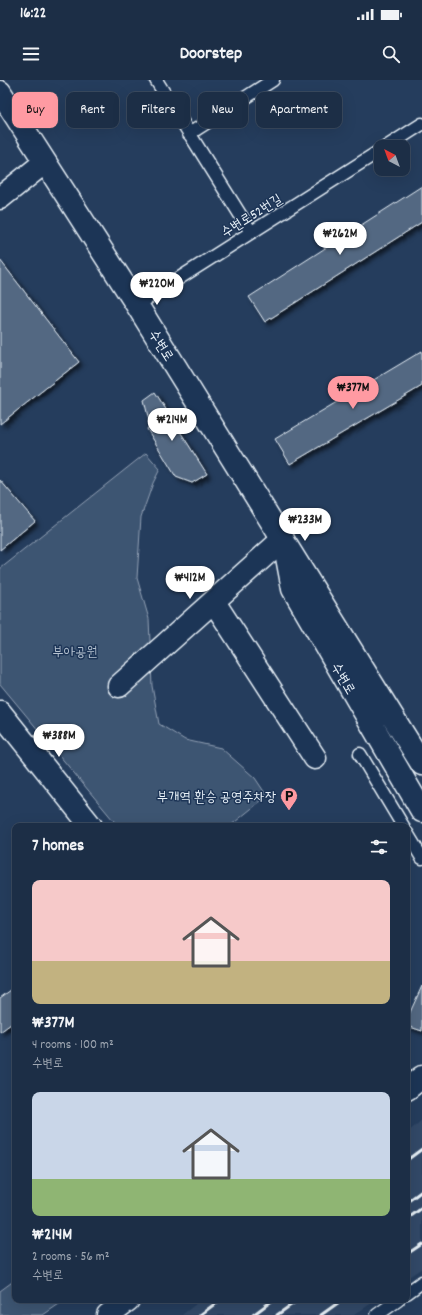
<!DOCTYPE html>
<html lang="en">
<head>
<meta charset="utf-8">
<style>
  body { margin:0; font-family:Dekko,"Poor Story",sans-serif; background:#25364d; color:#f1f3f6; height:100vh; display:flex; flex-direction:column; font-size:15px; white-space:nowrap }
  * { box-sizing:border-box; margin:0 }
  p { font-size:13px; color:#a0a8b3 }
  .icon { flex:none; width:22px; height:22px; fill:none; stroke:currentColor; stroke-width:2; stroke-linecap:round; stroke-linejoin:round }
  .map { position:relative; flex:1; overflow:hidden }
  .side { position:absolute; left:12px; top:743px; width:398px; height:480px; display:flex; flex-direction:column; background:#1c2e46; border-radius:8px; box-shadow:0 4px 16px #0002,0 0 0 1px #3a4a5f }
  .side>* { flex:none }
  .top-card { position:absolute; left:12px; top:12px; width:398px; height:36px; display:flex; gap:8px }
  .needle { width:26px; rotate:319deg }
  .tools { position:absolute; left:374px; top:60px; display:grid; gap:8px }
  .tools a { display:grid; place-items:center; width:36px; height:36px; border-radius:8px; background:#1c2e46; box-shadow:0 4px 16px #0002,0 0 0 1px #3a4a5f; font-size:20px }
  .price { position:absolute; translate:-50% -34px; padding:0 9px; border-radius:14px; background:#fff; color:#222; font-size:13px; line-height:26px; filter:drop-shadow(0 1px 2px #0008) }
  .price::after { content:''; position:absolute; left:50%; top:24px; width:12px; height:9px; margin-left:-6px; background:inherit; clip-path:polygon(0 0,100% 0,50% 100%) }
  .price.on { background:#ff9aa2; color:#111 }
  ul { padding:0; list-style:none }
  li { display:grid; align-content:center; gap:8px; height:212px; padding:0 20px }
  li span { display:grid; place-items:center; height:124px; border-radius:8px; color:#555 }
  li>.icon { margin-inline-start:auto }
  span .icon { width:72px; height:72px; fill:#fffc; stroke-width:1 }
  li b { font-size:17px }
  h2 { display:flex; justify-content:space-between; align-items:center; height:48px; padding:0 20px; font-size:17px }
  .pill { padding:0 14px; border-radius:8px; background:#1c2e46; box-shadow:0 4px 16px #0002,0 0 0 1px #3a4a5f; font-size:14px; line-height:36px }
  .pill.on { background:#ff9aa2; color:#111 }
  .status { display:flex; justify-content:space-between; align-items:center; height:28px; padding:0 20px; background:#1c2e46; direction:ltr }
  .status svg { height:11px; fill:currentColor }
  header { display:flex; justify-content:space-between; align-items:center; height:52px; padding:0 20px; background:#1c2e46; font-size:18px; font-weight:800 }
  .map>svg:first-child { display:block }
  .built { fill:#334a68 }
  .green { fill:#3e5472; stroke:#93a2b5 }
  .building { fill:#536782; stroke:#e8f1f8; filter:url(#shadow) }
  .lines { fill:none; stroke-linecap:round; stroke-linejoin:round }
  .lane-casing { stroke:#e8f1f8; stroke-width:15 }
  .street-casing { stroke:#e8f1f8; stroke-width:25 }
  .secondary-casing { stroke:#e8f1f8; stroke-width:25 }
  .lane { stroke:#1d3557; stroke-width:12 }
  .street { stroke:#1d3557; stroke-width:22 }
  .secondary { stroke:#1d3557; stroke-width:22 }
  .rail { stroke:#e8f1f8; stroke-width:3 }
  .labels { text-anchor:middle; stroke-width:3; stroke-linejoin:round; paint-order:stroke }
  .street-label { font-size:14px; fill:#e8f1f8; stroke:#1d3557 }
  .park-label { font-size:14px; fill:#b5c2d0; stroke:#1d3557 }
  .poi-label { font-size:14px; fill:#e8f1f8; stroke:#1d3557; text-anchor:end }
</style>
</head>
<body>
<div class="status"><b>16:22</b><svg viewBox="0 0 49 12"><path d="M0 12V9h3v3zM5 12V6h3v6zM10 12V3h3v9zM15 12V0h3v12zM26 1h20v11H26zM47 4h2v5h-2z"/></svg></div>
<header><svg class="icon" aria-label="menu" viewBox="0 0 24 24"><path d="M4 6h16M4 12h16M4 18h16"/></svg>Doorstep<svg class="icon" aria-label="search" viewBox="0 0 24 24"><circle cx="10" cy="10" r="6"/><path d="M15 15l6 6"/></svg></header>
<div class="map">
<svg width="422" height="1235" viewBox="0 0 422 1235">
  <defs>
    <filter id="shadow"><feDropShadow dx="3.5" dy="3.5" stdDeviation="2" flood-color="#0009"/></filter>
  </defs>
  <rect width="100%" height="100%" fill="#253d5d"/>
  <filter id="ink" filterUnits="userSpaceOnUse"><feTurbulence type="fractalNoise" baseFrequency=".025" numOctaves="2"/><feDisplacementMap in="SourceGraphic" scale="8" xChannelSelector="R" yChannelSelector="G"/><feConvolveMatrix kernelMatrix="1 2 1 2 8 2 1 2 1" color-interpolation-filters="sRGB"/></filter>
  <g filter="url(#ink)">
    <!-- built -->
    <path class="built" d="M 422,1040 L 422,1188 L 407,1198 L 407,1053 Z
      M 201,1220 L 376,1220 L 354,1235 L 182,1235 Z"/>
    <!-- green -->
    <path class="green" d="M 146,373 L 160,389 L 153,403 L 141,437 L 137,498 L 149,539 L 152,606 L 159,644 L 185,660 L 221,668 L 255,698 L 267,716 L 230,746 L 118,746 L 0,604 L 0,489 Z
      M 15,1200 L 15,1220 L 65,1220 L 43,1235 L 0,1235 L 0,1211 Z"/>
    <!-- building -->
    <path class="building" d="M 422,106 L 422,142 L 265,242 L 249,217 Z
      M 0,180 L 79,282 L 0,344 Z
      M 422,271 L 422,306 L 290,384 L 275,359 Z
      M 155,312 L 207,394 L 192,403 L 176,397 L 147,349 L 150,345 L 144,320 Z
      M 0,400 L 35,441 L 0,470 Z
      M 422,906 L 422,951 L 407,946 L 407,939 Z
      M 15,907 L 15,941 L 0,952 L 0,918 Z"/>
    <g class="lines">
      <defs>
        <path id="lane" d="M 156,0 L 251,152
          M 189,54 L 273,0
          M 386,67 L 422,44
          M 137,225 L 381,70
          M 360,674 L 403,746
          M 407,753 L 422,778
          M 407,1213 L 422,1202
          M 377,1235 L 398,1220"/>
        <path id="street" d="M 214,522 L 315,678
          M 119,606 L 283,459
          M 0,632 L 91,746"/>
        <path id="secondary" d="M 0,12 L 137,225 L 422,684
          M 0,118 L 45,82
          M 286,472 L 293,509 L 422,731
          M 407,1009 L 422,997
          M 108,1235 L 128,1220"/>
      </defs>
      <!-- lane casing -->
      <use href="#lane" class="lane-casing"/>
      <!-- street casing -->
      <use href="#street" class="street-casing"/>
      <!-- secondary casing -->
      <use href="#secondary" class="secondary-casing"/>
      <!-- lane -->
      <use href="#lane" class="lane"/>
      <!-- street -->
      <use href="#street" class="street"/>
      <!-- secondary -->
      <use href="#secondary" class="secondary"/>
      <!-- rail -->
      <path class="rail" d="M 407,1080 L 422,1069
        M 407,1122 L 422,1111
        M 407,1139 L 422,1128
        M 407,1174 L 422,1164
        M 200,1235 L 220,1220
        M 253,1235 L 273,1220
        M 277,1235 L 298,1220
        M 321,1235 L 342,1220"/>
    </g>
  </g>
  <!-- icons -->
  <defs>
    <symbol id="parking-pin" viewBox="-11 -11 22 30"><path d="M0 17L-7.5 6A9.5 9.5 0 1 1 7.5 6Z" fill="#ff9aa2" stroke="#1d3557"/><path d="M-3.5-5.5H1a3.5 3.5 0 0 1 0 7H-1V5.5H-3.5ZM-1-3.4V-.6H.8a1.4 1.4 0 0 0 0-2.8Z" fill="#111"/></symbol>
  </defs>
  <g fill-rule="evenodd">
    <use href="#parking-pin" x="279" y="706" width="20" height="27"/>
  </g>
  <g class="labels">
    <!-- street labels -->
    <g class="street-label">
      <text transform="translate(251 135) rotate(-32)" y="5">수변로52번길</text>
      <text transform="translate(162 265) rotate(58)" y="5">수변로</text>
      <text transform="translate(344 598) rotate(60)" y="5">수변로</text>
    </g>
    <!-- park labels -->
    <g class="park-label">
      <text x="75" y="576">부아공원</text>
    </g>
    <!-- poi labels -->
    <g class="poi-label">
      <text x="276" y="721">부개역 환승 공영주차장</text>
    </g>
  </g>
</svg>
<div class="tools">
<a><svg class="needle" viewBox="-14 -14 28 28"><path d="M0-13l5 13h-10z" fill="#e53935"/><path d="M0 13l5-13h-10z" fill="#a0a8b3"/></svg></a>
</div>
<b class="price" style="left:340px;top:176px">₩262M</b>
<b class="price" style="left:157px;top:226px">₩220M</b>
<b class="price on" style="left:353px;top:330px">₩377M</b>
<b class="price" style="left:172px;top:362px">₩214M</b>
<b class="price" style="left:305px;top:462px">₩233M</b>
<b class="price" style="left:190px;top:520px">₩412M</b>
<b class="price" style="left:59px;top:678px">₩388M</b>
<div class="top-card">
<a class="pill on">Buy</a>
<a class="pill">Rent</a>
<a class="pill">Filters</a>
<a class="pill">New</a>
<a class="pill">Apartment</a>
</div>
<section class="side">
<h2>7 homes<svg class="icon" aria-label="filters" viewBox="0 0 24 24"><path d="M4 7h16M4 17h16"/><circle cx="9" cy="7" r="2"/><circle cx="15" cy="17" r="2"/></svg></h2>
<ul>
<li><span style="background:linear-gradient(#f6c9c9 65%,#c2b280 0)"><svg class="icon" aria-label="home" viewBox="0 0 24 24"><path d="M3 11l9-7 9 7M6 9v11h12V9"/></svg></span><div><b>₩377M</b><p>4 rooms · 100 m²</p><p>수변로</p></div></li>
<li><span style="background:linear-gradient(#c9d6e8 70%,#8fb573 0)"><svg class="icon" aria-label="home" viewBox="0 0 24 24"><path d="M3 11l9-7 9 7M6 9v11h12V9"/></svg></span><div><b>₩214M</b><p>2 rooms · 56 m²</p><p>수변로</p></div></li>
</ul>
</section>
</div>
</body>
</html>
